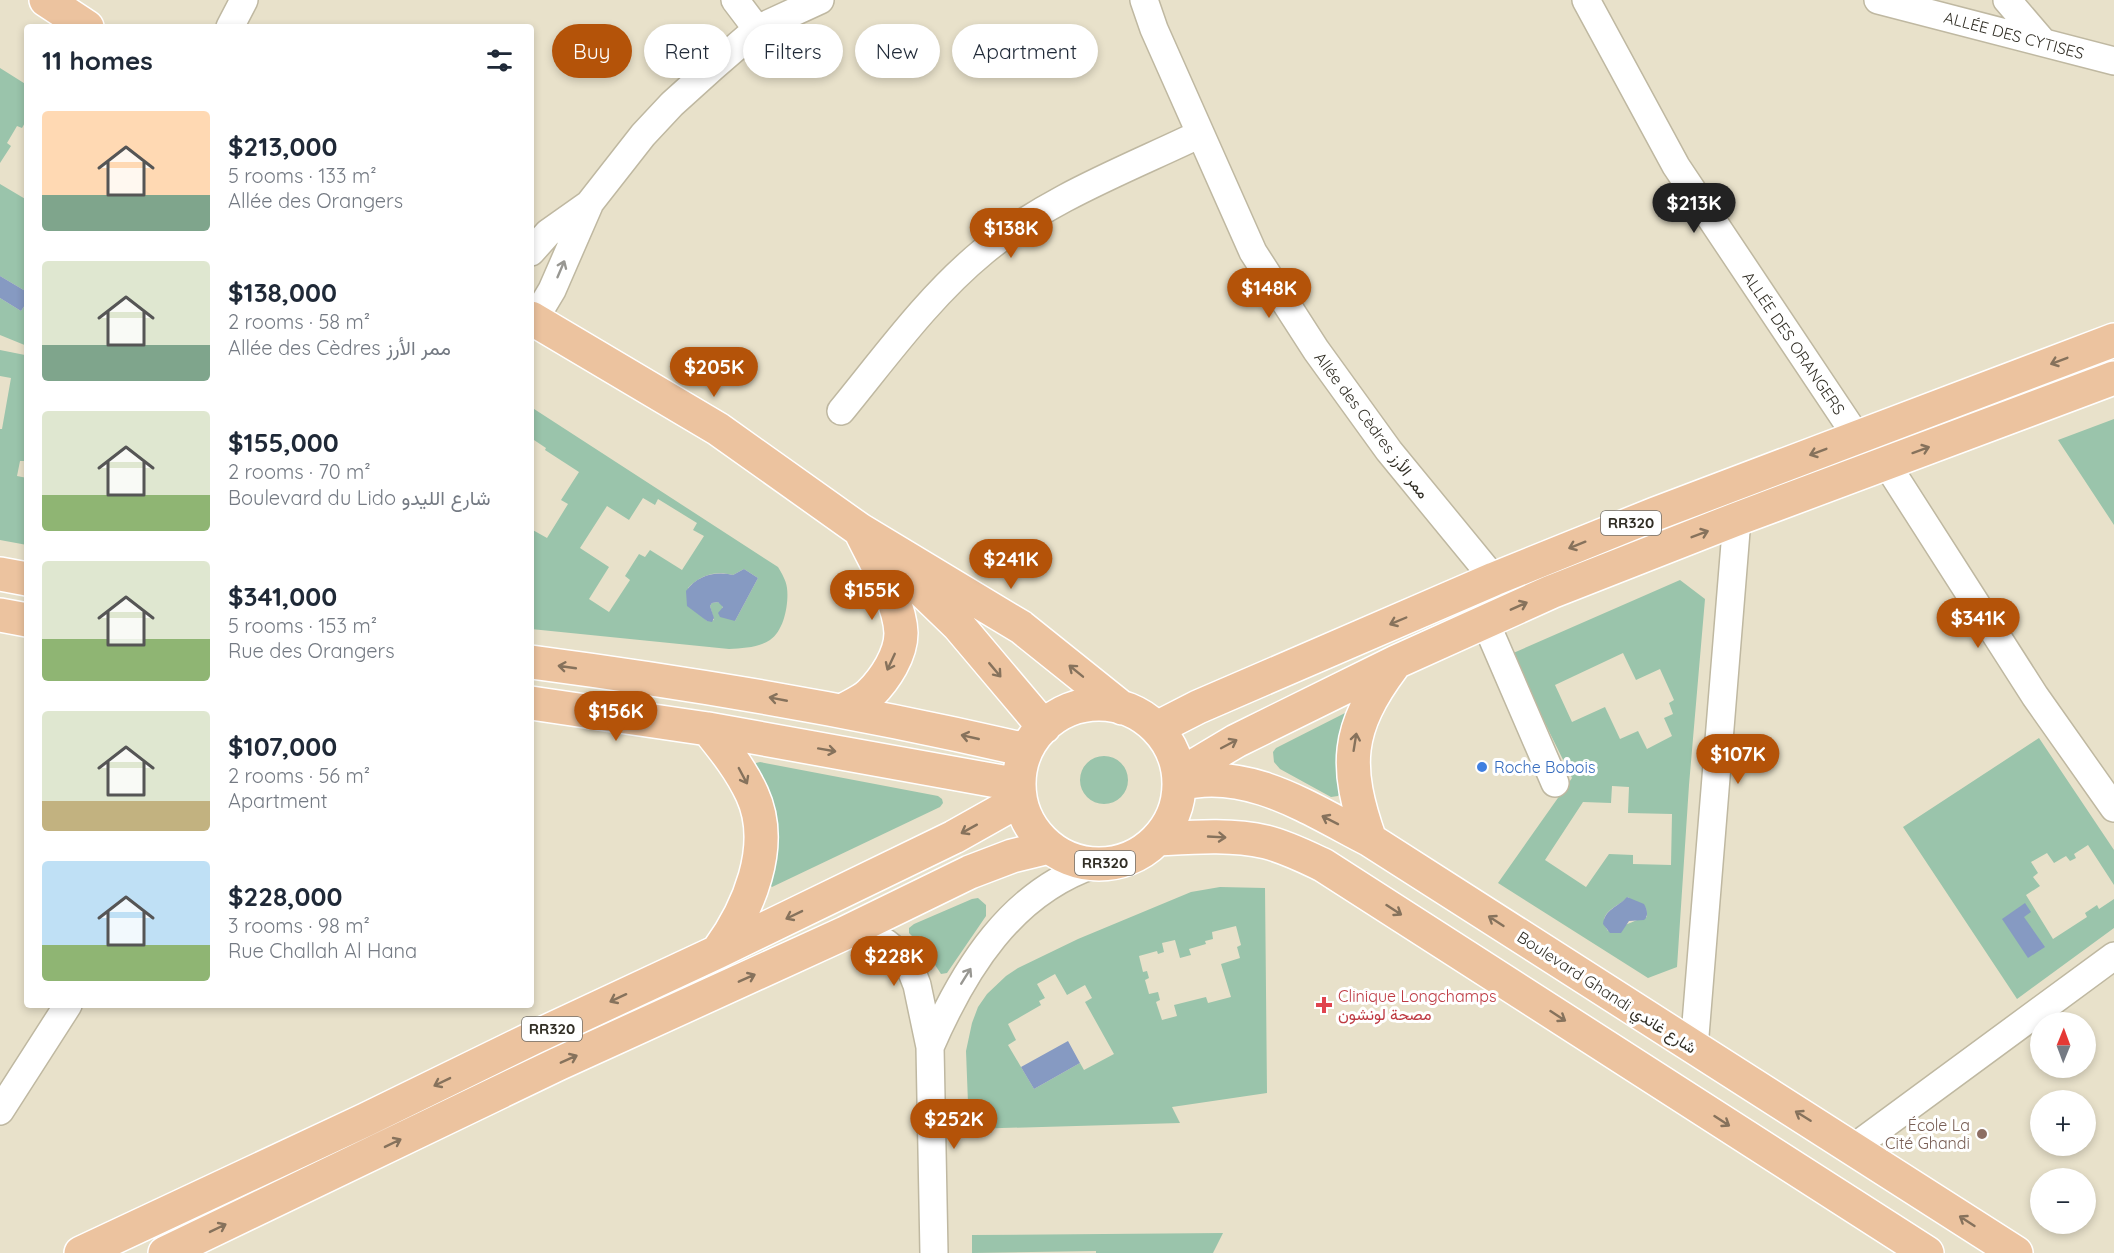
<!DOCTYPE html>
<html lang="en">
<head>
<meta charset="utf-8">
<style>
  body { margin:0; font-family:Quicksand,Vazirmatn,sans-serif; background:#f6f6f7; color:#1f2937; height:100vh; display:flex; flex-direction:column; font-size:22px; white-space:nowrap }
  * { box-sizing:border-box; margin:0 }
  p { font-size:20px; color:#747a83 }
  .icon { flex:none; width:33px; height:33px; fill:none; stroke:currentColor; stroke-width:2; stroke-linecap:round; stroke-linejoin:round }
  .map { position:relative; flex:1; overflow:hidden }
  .drawer { position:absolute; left:24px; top:24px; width:510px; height:984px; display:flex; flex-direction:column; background:#fff; border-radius:6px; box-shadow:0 3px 9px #0003 }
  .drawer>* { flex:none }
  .hud { position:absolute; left:552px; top:24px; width:570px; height:54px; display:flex; gap:12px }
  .needle { width:39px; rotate:1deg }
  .tools { position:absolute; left:2030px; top:1012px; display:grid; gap:12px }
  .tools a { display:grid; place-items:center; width:66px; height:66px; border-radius:50%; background:#fff; box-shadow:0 3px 9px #0003; font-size:30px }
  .price { position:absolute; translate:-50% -51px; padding:0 14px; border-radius:21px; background:#b45309; color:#fff; font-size:20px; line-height:39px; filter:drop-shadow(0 2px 3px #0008) }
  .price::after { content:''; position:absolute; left:50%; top:36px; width:18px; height:14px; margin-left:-9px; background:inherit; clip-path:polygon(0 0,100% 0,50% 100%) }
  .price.active { background:#222; color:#fff }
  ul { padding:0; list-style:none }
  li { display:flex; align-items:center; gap:18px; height:150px; padding:0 18px }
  li span { display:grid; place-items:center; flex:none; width:168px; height:120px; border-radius:6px; color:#555 }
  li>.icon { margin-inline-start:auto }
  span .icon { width:72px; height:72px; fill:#fffc; stroke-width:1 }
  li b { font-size:26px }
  h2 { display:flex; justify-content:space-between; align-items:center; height:72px; padding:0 18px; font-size:26px }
  .pill { padding:0 21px; border-radius:27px; background:#fff; box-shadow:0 3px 9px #0003; font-size:21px; line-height:54px }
  .pill.active { background:#b45309; color:#fff }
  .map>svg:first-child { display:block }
  .green { fill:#9ac4ab; fill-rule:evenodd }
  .water { fill:#869ac2 }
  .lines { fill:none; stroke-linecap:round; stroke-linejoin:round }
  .minor-casing { stroke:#bfb8a1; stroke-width:30 }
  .major-casing { stroke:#fff; stroke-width:36 }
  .minor { stroke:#fff; stroke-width:27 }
  .major { stroke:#ecc39f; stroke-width:33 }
  .oneway { stroke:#989792 }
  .oneway2 { stroke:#86725c }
  .shop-dot { fill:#3f7fe0; stroke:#fff; stroke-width:2 }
  .health-dot { fill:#e0444e; stroke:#fff; stroke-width:2 }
  .education-dot { fill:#8d6e63; stroke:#fff; stroke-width:2 }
  .labels { text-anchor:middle; stroke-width:6; stroke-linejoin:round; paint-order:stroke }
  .shield { fill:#fff; stroke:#706d67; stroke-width:1.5 }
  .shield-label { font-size:15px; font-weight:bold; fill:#322f26 }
  .street-label { font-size:16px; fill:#322f26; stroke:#fff }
  .shop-label { font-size:16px; fill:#366cbe; stroke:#fff; text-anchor:start }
  .health-label { font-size:16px; fill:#be3a42; stroke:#fff; text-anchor:start }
  .education-label { font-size:16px; fill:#785e54; stroke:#fff; text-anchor:end }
</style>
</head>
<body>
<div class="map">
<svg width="2114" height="1253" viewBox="0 0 2114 1253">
  <rect width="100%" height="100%" fill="#e8e1ca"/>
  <!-- green -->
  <path class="green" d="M 0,68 L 27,85 L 27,119 L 22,128 L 17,126 L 7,143 L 11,146 L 0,163 Z
    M 0,184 L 27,200 L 27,292 L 0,276 Z
    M 0,298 L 21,311 L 27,302 L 27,346 L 0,335 Z
    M 27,346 L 27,461 L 20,461 L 17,476 L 27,478 L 27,545 L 0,540 L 0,429 L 2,429 L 11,378 L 0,376 L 0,350 L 25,355 Z
    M 531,407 L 778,567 C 782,574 786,580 787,588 C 789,604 784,631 770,640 C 758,648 743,648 729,649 L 531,629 L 531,529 L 547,538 L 568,504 L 561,500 L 579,472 L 545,450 L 546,448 L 531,438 ZM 643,498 L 655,505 L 658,499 L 697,523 L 693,530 L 704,536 L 682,570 L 650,550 L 645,557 L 639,554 L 625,576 L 630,580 L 609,612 L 589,599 L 609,567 L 580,548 L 607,506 L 629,520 ZM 744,569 L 758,578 L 735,621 L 722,610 L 723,605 L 718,602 L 712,603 L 710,606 L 714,620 L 707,621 L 700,614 L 688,588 C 702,574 716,571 733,575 Z
    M 2114,419 L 2114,525 L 2058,440 Z
    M 1680,580 L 1705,599 L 1689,785 L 1677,967 L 1648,978 L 1498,883 L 1572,778 L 1511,654 ZM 1623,653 L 1636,680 L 1660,669 L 1674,700 L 1669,703 L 1673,714 L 1664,718 L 1672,736 L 1647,749 L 1638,731 L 1620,739 L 1605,707 L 1572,722 L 1555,685 ZM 1612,786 L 1629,787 L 1628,813 L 1672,814 L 1671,865 L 1633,864 L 1633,855 L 1609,854 L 1586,887 L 1545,860 L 1583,802 L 1611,803 ZM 1628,897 L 1631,901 L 1646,908 L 1647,917 C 1631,921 1624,927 1608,931 C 1595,913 1618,907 1628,897 Z
    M 1345,713 L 1347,714 L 1341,792 L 1338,796 L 1331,797 L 1280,769 L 1274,762 L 1273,752 L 1276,748 Z
    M 2039,738 L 2114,850 L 2114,885 L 2088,845 L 2074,854 L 2076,858 L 2070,861 L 2066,856 L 2054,863 L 2047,853 L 2031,862 L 2038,873 L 2033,877 L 2040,886 L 2026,895 L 2053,939 L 2087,917 L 2085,913 L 2097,905 L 2099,909 L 2114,899 L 2114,928 L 2017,999 L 1903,827 Z
    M1080 780a24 24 0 1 1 48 0a24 24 0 1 1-48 0Z
    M 760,762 L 938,796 L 942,799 L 943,803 L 940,807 L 772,887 L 770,885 L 755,766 L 756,763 Z
    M 1220,887 L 1265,888 L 1267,1093 L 1172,1107 L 1180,1123 L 969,1129 L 966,1051 L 972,1023 L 978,1007 L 987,994 L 1006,976 L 1018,968 L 1078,939 L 1191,892 ZM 1236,926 L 1241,945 L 1237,947 L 1240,958 L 1221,964 L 1231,997 L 1208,1003 L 1206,997 L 1174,1005 L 1177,1016 L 1162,1020 L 1156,1002 L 1160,1000 L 1158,992 L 1149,994 L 1145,980 L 1149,978 L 1147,971 L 1143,972 L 1139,956 L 1157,951 L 1158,954 L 1164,952 L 1162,943 L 1175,940 L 1180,958 L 1191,955 L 1189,949 L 1206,944 L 1205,941 L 1213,939 L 1212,932 ZM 1055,974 L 1067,995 L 1085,985 L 1092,998 L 1085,1002 L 1114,1054 L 1084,1070 L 1080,1063 L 1034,1089 L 1008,1045 L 1016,1040 L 1008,1024 L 1041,1005 L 1039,1001 L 1045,998 L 1037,984 Z
    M 978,898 L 986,905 L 986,916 L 947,973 L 941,974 L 924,948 L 909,933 L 909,928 L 914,924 L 972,899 Z
    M 1223,1233 L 1213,1253 L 1096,1253 L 1096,1251 L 972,1253 L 972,1235 Z"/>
  <!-- water -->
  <path class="water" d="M 0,276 L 27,292 L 27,302 L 21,311 L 0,298 Z
    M 744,569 L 758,578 L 735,621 L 720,617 L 718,613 L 723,607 L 718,602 L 712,603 L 710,606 L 714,618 L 712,622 L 707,621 L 687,606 L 686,591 C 698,575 715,571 733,575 Z
    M 1627,897 L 1644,904 C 1647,909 1649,916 1644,920 L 1629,921 L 1621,933 L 1610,933 L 1603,924 C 1605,909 1618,907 1627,897 Z
    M 2025,903 L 2031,912 L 2024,917 L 2045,947 L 2028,958 L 2002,919 Z
    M 1068,1041 L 1080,1063 L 1034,1089 L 1021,1067 Z"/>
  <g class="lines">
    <defs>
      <path id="minor" d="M 735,0 L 757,29
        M 1144,0 L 1154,29 L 1253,252 L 1316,350 L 1389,451 L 1494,579
        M 1586,0 L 1676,166 L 1857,437
        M 1878,0 L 2114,61
        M 2007,0 L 2043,42
        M 230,27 L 244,0
        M 531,252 L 548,233 L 589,204 L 643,135 L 672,104 L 713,67 L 757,29 L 820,0
        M 531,325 L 552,290 L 589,205
        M 841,411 C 886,356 929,296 984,251 C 1047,199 1127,169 1200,134
        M 1886,463 L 2035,696 L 2114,808
        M 1485,621 L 1555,783
        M 845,933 L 872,938 L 886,943 L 896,951 L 910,967 L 917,985 L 930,1047 L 934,1253
        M 930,1047 C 964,969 1011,892 1096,864
        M 1694,1048 L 1737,519
        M 0,1111 L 68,1005
        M 1853,1148 L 2114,956"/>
      <path id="major" d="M 46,0 L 87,27
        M 531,318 L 718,429 L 860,530 L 1021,627 L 1122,708
        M 902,571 L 958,625 L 1044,727
        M 0,574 L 27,579
        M 0,615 L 27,620
        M 531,662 C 698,684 863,712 1026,750
        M 531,703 L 708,729 L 1019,785
        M1019 784a80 80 0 1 1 160 0a80 80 0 1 1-160 0Z
        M 842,711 C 851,706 863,701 870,694 C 885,679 901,655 901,633 C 900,601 873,558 860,530
        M 1157,728 L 1198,707 L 1494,579 L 1655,514 L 2114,340
        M 708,729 C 725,750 741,770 752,794 C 776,846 748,910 718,951
        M 1179,775 L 1236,741 L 1396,662 L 1551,592 L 1737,519 L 2114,378
        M 1179,784 C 1248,766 1311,810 1370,840 L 2016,1253
        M 1159,839 C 1194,837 1231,834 1266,842 C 1286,847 1304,856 1323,865 L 1927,1253
        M 1370,840 C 1344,766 1346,729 1393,666
        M 81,1253 L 365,1120 L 535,1037 L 717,952 L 954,837 L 1020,800
        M 165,1253 L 558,1064 L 845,933 L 970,872 L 1012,856 L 1049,847"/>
    </defs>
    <!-- minor casing -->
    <use href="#minor" class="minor-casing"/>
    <!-- major casing -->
    <use href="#major" class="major-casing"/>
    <!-- minor -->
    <use href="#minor" class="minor"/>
    <!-- major -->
    <use href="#major" class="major"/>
  </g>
  <!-- one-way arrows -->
  <defs><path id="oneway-shaft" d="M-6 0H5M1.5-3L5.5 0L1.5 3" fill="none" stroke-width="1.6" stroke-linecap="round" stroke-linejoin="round" transform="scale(1.5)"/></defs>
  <g class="oneway">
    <use href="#oneway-shaft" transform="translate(561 269) rotate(-67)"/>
    <use href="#oneway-shaft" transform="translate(966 976) rotate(-58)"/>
  </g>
  <g class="oneway2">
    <use href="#oneway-shaft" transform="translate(2059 361) rotate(159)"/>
    <use href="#oneway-shaft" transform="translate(1921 450) rotate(-20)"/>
    <use href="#oneway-shaft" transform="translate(1818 452) rotate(159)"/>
    <use href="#oneway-shaft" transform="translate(1700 534) rotate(-21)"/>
    <use href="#oneway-shaft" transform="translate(1577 545) rotate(158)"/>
    <use href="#oneway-shaft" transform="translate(1519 606) rotate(-24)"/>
    <use href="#oneway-shaft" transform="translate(1398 621) rotate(157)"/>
    <use href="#oneway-shaft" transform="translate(891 662) rotate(115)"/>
    <use href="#oneway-shaft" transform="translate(567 667) rotate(-172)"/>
    <use href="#oneway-shaft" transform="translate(995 670) rotate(50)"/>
    <use href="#oneway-shaft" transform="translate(1076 671) rotate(-141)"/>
    <use href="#oneway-shaft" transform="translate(778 699) rotate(-169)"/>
    <use href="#oneway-shaft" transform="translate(970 737) rotate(-167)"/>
    <use href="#oneway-shaft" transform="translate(1355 742) rotate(-81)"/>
    <use href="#oneway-shaft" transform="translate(1229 744) rotate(-28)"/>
    <use href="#oneway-shaft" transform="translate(827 750) rotate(10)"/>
    <use href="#oneway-shaft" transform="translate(743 776) rotate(62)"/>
    <use href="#oneway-shaft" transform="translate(1330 820) rotate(-153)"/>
    <use href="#oneway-shaft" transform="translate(969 829) rotate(151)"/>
    <use href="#oneway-shaft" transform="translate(1217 837) rotate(3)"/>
    <use href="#oneway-shaft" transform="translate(1394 910) rotate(33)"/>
    <use href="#oneway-shaft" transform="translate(794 915) rotate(154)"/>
    <use href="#oneway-shaft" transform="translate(1496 921) rotate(-147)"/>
    <use href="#oneway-shaft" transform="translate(747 978) rotate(-24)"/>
    <use href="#oneway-shaft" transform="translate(618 998) rotate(155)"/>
    <use href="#oneway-shaft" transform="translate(1558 1016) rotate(33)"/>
    <use href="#oneway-shaft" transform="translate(569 1059) rotate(-24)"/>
    <use href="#oneway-shaft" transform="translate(442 1082) rotate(154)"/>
    <use href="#oneway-shaft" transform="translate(1803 1116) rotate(-148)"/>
    <use href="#oneway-shaft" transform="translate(1722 1121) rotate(33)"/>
    <use href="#oneway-shaft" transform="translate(393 1143) rotate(-26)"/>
    <use href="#oneway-shaft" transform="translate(1967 1221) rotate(-147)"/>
    <use href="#oneway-shaft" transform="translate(218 1228) rotate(-26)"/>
  </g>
  <!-- markers -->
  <circle class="shop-dot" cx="1482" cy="767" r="6"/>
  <path class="health-dot" d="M1321 996h6v6h6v6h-6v6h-6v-6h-6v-6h6z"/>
  <circle class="education-dot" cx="1982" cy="1134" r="6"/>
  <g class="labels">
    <!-- shield labels -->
    <g class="shield">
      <rect x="1601" y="511" width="60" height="24" rx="4.5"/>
      <rect x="1075" y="851" width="60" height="24" rx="4.5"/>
      <rect x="522" y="1017" width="60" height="24" rx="4.5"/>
    </g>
    <g class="shield-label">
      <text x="1631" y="528">RR320</text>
      <text x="1105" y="868">RR320</text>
      <text x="552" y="1034">RR320</text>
    </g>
    <!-- street labels -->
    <g class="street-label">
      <text transform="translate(2014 35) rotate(15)" y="6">ALLÉE DES CYTISES</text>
      <text transform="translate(1794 343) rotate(56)" y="6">ALLÉE DES ORANGERS</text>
      <text transform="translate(1372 425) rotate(53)" y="6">Allée des Cèdres ممر الأرز</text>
      <text transform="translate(1607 992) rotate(33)" y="6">Boulevard Ghandi شارع غاندي</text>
    </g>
    <!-- shop labels -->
    <g class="shop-label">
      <text x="1494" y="773">Roche Bobois</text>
    </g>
    <!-- health labels -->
    <g class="health-label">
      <text x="1338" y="1002">Clinique Longchamps<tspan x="1338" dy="18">مصحة لونشون</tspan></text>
    </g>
    <!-- education labels -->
    <g class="education-label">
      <text x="1970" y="1131">École La<tspan x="1970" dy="18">Cité Ghandi</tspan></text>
    </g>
  </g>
</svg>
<div class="tools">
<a><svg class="needle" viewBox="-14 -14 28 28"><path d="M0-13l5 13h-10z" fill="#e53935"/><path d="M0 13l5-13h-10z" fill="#747a83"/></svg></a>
<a>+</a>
<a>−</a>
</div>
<b class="price active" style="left:1694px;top:234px">$213K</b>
<b class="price" style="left:1011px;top:259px">$138K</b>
<b class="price" style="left:1269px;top:319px">$148K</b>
<b class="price" style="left:714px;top:398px">$205K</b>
<b class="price" style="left:1011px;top:590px">$241K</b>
<b class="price" style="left:872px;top:621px">$155K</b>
<b class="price" style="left:1978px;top:649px">$341K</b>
<b class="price" style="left:616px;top:742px">$156K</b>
<b class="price" style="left:1738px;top:785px">$107K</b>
<b class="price" style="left:894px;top:987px">$228K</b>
<b class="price" style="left:954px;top:1150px">$252K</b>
<div class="hud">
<a class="pill active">Buy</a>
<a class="pill">Rent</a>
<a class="pill">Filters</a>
<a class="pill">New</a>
<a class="pill">Apartment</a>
</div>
<section class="drawer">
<h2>11 homes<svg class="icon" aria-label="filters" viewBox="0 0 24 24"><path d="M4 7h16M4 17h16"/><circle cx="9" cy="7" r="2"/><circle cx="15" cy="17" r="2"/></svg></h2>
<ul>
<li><span style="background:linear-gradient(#ffd9b3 70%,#7fa58c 0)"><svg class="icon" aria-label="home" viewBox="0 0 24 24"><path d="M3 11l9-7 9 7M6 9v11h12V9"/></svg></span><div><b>$213,000</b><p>5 rooms · 133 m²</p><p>Allée des Orangers</p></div></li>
<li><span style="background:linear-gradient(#dfe7d0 70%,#7fa58c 0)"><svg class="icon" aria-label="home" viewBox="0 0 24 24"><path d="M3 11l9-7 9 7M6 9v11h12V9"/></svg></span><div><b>$138,000</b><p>2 rooms · 58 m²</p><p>Allée des Cèdres ممر الأرز</p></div></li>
<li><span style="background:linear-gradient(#dfe7d0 70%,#8fb573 0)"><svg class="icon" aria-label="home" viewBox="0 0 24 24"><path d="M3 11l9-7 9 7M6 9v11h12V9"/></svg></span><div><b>$155,000</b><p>2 rooms · 70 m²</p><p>Boulevard du Lido شارع الليدو</p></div></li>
<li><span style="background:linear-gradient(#dfe7d0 65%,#8fb573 0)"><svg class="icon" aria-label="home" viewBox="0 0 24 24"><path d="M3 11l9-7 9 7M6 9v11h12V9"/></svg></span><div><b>$341,000</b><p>5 rooms · 153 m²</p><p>Rue des Orangers</p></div></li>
<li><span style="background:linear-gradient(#dfe7d0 75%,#c2b280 0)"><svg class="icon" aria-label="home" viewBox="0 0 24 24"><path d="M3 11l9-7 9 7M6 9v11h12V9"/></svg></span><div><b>$107,000</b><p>2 rooms · 56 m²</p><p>Apartment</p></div></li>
<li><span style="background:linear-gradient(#bfe0f5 70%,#8fb573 0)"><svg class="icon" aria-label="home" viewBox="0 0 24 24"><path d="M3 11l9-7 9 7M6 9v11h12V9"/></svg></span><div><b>$228,000</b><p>3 rooms · 98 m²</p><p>Rue Challah Al Hana</p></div></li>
</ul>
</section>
</div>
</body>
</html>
